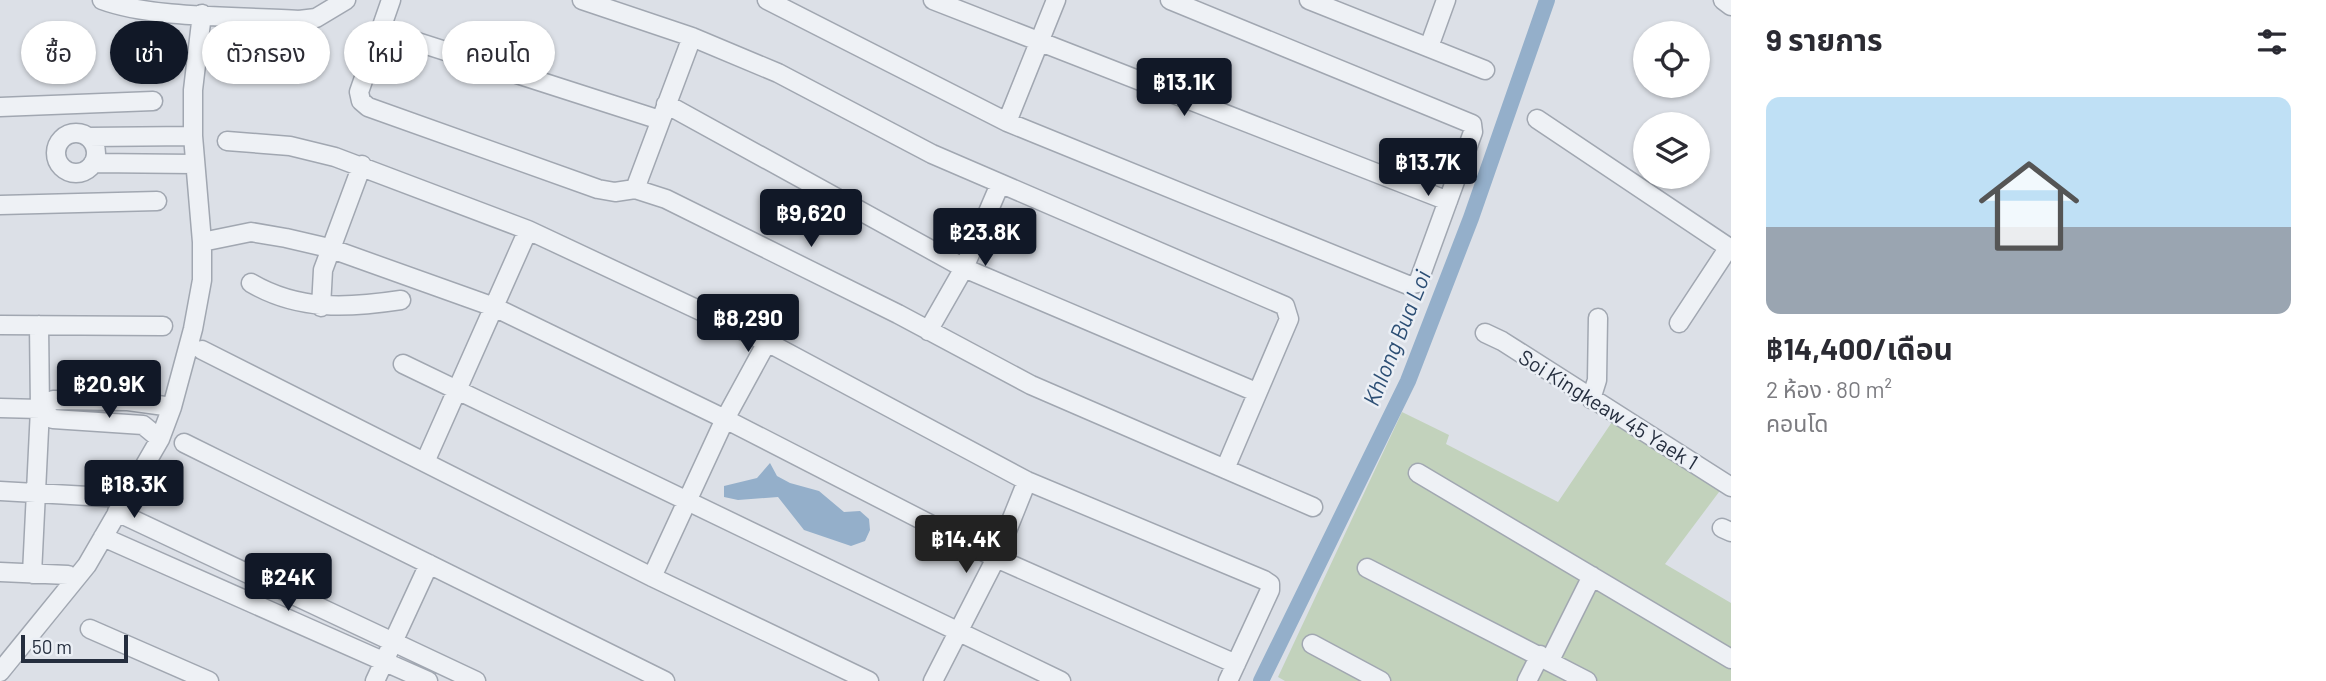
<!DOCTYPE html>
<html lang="th">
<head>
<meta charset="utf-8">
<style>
  body { margin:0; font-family:Barlow,"Noto Sans Thai",sans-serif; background:#f7f7f7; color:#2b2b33; height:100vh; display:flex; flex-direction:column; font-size:26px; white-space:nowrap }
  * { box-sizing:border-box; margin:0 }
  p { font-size:23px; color:#7c7c81 }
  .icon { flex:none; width:38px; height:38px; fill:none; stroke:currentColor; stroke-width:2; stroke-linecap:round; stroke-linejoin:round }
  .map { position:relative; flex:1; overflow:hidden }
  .panel { display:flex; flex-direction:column; background:#fff; width:595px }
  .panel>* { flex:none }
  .hud { position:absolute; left:21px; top:21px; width:665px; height:63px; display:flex; gap:14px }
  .buttons { position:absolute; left:1633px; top:21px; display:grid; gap:14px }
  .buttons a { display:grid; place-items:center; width:77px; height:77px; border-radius:50%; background:#fff; box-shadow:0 2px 5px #0004; font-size:35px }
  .scale { position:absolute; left:21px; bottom:18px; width:107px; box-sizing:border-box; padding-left:7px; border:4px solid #252e3e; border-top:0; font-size:19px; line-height:24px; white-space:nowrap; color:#252e3e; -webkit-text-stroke:5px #ebeff5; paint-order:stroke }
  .price { position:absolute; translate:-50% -60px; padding:0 16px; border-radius:7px; background:#111827; color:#fff; font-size:23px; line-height:46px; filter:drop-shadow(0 2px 4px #0008) }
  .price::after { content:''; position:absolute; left:50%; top:42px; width:21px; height:16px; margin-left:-10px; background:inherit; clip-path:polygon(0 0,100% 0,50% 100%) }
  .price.current { background:#222; color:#fff }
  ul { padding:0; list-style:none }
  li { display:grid; align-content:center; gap:14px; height:371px; padding:0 35px }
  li+li { border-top:2px solid #e1e1e2 }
  li span { display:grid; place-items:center; height:217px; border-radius:14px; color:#555 }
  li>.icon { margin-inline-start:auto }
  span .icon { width:126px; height:126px; fill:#fffc; stroke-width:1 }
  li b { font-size:30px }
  h2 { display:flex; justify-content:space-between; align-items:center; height:84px; padding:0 35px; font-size:30px }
  .chip { padding:0 24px; border-radius:32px; background:#fff; box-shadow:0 2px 5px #0004; font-size:24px; line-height:63px }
  .chip.current { background:#111827; color:#fff }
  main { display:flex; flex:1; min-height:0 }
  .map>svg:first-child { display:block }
  .green { fill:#c2d2bc }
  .water { fill:#94afca }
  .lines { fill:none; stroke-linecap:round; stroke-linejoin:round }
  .canal { stroke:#94afca; stroke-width:16 }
  .minor-casing { stroke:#a1a7b1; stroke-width:21 }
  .minor { stroke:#eef1f5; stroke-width:18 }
  .labels { text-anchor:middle; stroke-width:5; stroke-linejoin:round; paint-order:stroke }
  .street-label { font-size:21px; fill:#252e3e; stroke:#ebeff5 }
  .water-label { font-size:23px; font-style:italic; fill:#2c4e74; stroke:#ebeff5 }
</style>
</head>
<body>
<main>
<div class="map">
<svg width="1731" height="681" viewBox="0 0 1731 681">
  <rect width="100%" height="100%" fill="#dce0e7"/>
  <!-- green -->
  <path class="green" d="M 1402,412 L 1449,435 L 1446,444 L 1558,502 L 1616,416 L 1725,484 L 1665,564 L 1731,603 L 1731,681 L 1285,681 L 1278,677 Z"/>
  <!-- water -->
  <path class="water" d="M 770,463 L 777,476 L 790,483 L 819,491 L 844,512 L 860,511 L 869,519 L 870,530 L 865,541 L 851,546 L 804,530 L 778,497 L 738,500 L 724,497 L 724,486 L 757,478 Z"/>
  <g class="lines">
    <!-- canal -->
    <path class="canal" d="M 1261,681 L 1408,381 L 1471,218 L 1547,0"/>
    <defs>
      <path id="minor" d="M 102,0 C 153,19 242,16 299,20 L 316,18 L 346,0
        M 391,0 L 359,92 L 361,101 L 368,107 L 598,189 L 615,192 L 635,189 L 666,199 L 898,314 L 1031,385 L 1313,507
        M 582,0 L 692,37 L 778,73 L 932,154 L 1285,306 L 1289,319 L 1225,469
        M 767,0 L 1007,122 L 1408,285 L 1418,283 L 1473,132 L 1472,124 L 1170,0
        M 933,0 L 1448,201
        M 1309,0 L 1485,70
        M 1723,0 L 1731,6
        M 380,30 L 660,120
        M 1429,47 L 1446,0
        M 666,104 L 964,268 L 1256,392
        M 0,107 L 153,101
        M 1537,119 L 1731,249
        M 1007,122 L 1056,0
        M56 153a20 20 0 1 1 40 0a20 20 0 1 1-40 0Z
        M 88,137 L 193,136
        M 227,141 L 290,146 L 335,157 L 528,230 L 767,342 L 1027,481 L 1264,580 L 1270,584 L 1270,590 L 1228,681
        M 93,163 L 194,164
        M 635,189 L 692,37
        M 0,205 L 157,201
        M 202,242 L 251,232 L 286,238 L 329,248 L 494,307 L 725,419 L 996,558 L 1236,664
        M 251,283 C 299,311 348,308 401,300
        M 321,307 L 323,270 L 362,165
        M 1679,323 L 1729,247
        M 0,325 L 163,326
        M 928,331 L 964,268 L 1000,184
        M 1485,333 L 1502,341 L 1731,487
        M 202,350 L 652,577 L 869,681
        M 403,364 L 1061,681
        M 1591,399 L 1597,380 L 1598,318
        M 0,408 L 40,409 L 53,400 L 128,401 L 172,407
        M 40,409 L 53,419 L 143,425 L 160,439
        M 184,443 L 665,681
        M 425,462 L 528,230
        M 1418,473 L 1731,659
        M 0,491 L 106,497
        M 117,512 L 476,681
        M 1722,528 L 1731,532
        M 103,537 L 428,681
        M 1367,568 L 1587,681
        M 0,572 L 68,575
        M 32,574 L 40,409 L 39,325
        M 652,577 L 725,419 L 767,342
        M 90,629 L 209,681
        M 1312,644 L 1381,681
        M 1550,660 L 1592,576
        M 0,672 L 87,565 L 160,439 L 172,407 L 193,329 L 202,280 L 202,242 L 193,136 L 193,90 L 202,14
        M 375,681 L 429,564
        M 933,681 L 996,558 L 1027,481
        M 1527,681 L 1540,655"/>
    </defs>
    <!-- minor casing -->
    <use href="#minor" class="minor-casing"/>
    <!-- minor -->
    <use href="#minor" class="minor"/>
  </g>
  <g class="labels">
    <!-- street labels -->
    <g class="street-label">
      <text transform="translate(1608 410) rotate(32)" y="7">Soi Kingkeaw 45 Yaek 1</text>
    </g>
    <!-- water labels -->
    <g class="water-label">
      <text transform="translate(1397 338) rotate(-68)" y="8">Khlong Bua Loi</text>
    </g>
  </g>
</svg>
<div class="buttons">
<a><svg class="icon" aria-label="locate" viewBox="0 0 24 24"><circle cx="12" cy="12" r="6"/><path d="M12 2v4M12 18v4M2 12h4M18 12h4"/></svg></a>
<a><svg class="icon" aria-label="layers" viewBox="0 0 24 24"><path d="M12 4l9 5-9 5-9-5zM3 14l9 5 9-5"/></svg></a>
</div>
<div class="scale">50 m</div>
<b class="price" style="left:1184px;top:118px">฿13.1K</b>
<b class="price" style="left:1428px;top:198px">฿13.7K</b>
<b class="price" style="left:811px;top:249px">฿9,620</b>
<b class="price" style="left:985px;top:268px">฿23.8K</b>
<b class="price" style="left:748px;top:354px">฿8,290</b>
<b class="price" style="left:109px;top:420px">฿20.9K</b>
<b class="price" style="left:134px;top:520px">฿18.3K</b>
<b class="price current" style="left:966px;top:575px">฿14.4K</b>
<b class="price" style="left:288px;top:613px">฿24K</b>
<div class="hud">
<a class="chip">ซื้อ</a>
<a class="chip current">เช่า</a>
<a class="chip">ตัวกรอง</a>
<a class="chip">ใหม่</a>
<a class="chip">คอนโด</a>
</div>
</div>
<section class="panel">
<h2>9 รายการ<svg class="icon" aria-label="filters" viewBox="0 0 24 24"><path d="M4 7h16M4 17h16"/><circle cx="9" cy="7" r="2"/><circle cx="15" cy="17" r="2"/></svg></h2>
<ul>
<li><span style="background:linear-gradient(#bfe0f5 60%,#9aa5b1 0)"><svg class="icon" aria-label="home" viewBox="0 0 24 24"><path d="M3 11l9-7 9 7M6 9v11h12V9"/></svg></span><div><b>฿14,400/เดือน</b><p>2 ห้อง · 80 m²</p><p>คอนโด</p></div></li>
</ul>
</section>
</main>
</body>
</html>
